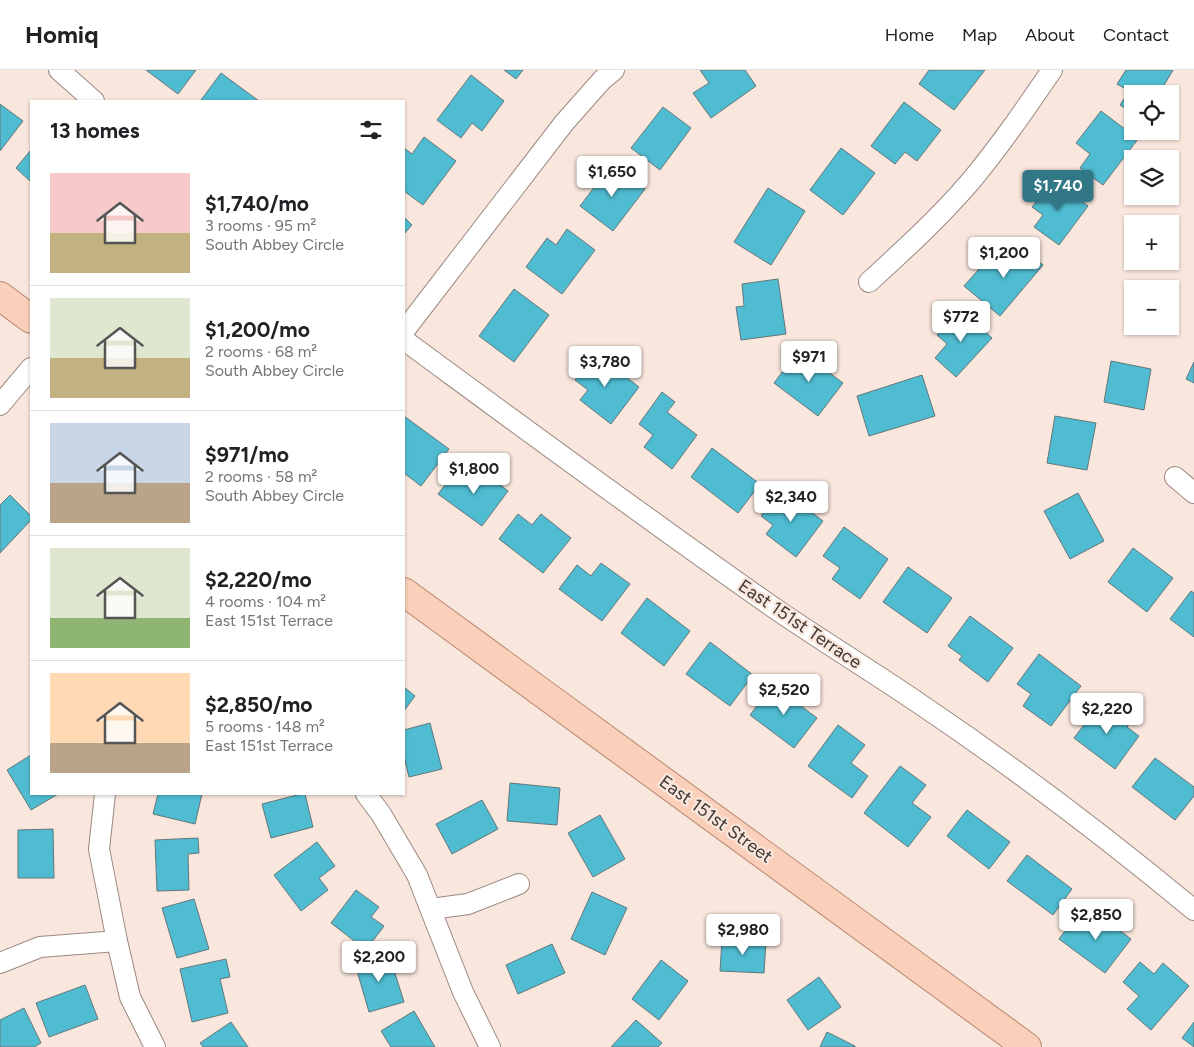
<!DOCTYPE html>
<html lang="en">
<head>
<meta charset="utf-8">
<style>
  body { margin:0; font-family:Figtree,sans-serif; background:#f6f6f6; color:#202124; height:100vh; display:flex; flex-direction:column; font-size:19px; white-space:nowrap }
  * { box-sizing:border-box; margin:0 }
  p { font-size:16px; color:#757577 }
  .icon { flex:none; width:28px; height:28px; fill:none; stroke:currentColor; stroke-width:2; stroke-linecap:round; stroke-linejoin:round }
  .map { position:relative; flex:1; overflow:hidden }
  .panel { position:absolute; left:30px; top:30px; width:375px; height:695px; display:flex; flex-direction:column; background:#fff; border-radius:0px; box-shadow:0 1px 4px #0004 }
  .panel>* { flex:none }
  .buttons { position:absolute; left:1124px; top:15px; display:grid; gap:10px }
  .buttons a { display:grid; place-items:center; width:55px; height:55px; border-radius:0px; background:#fff; box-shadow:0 1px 4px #0004; font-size:25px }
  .price { position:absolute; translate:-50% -42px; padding:0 11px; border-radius:5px; background:#fff; color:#222; font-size:16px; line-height:32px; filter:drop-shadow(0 1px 2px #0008) }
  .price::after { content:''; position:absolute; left:50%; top:30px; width:15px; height:11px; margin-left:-8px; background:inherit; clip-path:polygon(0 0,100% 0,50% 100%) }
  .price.selected { background:#327785; color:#fff }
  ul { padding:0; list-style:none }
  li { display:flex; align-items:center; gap:15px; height:125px; padding:0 20px }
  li+li { border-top:1px solid #e0e0e0 }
  li span { display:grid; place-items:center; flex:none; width:140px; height:100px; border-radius:0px; color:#555 }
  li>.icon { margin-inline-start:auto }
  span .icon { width:60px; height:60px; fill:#fffc; stroke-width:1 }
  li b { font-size:21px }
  h2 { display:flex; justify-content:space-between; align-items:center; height:60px; padding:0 20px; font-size:21px }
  header { display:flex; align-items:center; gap:30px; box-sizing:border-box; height:70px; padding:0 25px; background:#fff; border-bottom:1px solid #e0e0e0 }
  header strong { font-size:24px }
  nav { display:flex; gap:28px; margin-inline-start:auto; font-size:18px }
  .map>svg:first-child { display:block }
  .building { fill:#4fbcd1; stroke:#62777b }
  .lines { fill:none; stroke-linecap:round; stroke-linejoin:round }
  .street-casing { stroke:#9b8980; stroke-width:22 }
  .primary-casing { stroke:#b6866e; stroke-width:30 }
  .street { stroke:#fff; stroke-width:20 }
  .primary { stroke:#fad0bb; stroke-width:28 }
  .labels { text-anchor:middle; stroke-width:4.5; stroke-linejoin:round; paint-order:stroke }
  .street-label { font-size:18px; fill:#3e3733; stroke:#f9e6dc }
</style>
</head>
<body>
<header>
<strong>Homiq</strong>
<nav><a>Home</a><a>Map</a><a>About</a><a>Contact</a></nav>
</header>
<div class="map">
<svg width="1194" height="977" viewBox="0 0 1194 977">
  <rect width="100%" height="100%" fill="#f9e6dc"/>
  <!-- building -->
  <path class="building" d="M 146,0 L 196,0 L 178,24 Z
    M 504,0 L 523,0 L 516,9 Z
    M 700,0 L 745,0 L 756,16 L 711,48 L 693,23 L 709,13 Z
    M 929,0 L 985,0 L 954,40 L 919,14 Z
    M 1126,0 L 1173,0 L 1159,24 L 1132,24 L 1132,43 L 1120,35 L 1129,21 L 1117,14 Z
    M 221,3 L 259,31 L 204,31 L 201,30 Z
    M 471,5 L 504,31 L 482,61 L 472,53 L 461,68 L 437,50 Z
    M 904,32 L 941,60 L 917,91 L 905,82 L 895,94 L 871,76 Z
    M 0,34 L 23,51 L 0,81 Z
    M 663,37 L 691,58 L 660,100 L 631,78 Z
    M 1101,41 L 1138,69 L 1103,115 L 1080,98 L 1090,84 L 1076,73 Z
    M 424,67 L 456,91 L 423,135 L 404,121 L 404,78 L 412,84 Z
    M 841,78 L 875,103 L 843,145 L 810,120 Z
    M 31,80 L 31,112 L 16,98 Z
    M 612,94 L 645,119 L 613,161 L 580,136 Z
    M 1053,110 L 1088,136 L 1059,175 L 1034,157 L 1043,145 L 1032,137 Z
    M 768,118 L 805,141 L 771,195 L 734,172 Z
    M 404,147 L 412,155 L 404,164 Z
    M 567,159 L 595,180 L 562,224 L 526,197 L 547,168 L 556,175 Z
    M 1017,173 L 1043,195 L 1000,246 L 964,216 L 987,190 L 997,198 Z
    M 778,209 L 786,264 L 741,270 L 736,237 L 744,236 L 742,214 Z
    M 514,219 L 549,245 L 514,292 L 479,266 Z
    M 961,239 L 992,268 L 956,307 L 935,288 L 947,274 L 937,265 Z
    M 799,280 L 843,313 L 818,346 L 774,313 Z
    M 595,283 L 639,317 L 611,354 L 580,330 L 588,320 L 575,310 Z
    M 1111,291 L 1151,299 L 1144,340 L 1104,332 Z
    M 1194,292 L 1194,313 L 1186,309 Z
    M 922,305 L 935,346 L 869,366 L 857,326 Z
    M 662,322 L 675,332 L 667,342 L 697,365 L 672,399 L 644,377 L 653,365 L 639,354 Z
    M 404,346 L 449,379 L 421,416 L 404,403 Z
    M 1055,346 L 1096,353 L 1087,400 L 1047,393 Z
    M 712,378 L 760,414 L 738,443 L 691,407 Z
    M 479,399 L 508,421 L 482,456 L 438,424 L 456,401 L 470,411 Z
    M 781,419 L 823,451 L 796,487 L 766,464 L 773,455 L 761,446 Z
    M 1078,423 L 1104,471 L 1070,489 L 1044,441 Z
    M 10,425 L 31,446 L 31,450 L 0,483 L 0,435 Z
    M 518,444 L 532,455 L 541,444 L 571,468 L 543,503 L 499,469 Z
    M 844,457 L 888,489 L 860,529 L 832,509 L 840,498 L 823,486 Z
    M 1133,478 L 1173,508 L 1147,542 L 1108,512 Z
    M 601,493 L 630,514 L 602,551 L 559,519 L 577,495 L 591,506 Z
    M 908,497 L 952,528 L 927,563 L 883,532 Z
    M 1191,521 L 1194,523 L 1194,567 L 1170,549 Z
    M 647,528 L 690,561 L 664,596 L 621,563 Z
    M 970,546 L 1013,578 L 988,612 L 959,590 L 962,586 L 948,576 Z
    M 710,572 L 753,605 L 730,636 L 686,604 Z
    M 1039,584 L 1081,616 L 1051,656 L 1023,636 L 1031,624 L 1017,614 Z
    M 773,615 L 817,648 L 794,678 L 750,645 Z
    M 404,617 L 415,626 L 404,641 Z
    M 1102,631 L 1131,652 L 1127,657 L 1139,666 L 1115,699 L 1074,668 Z
    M 430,653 L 442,699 L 409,707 L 404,687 L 404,660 Z
    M 838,655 L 865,675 L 851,693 L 868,706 L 852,728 L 808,696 Z
    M 31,685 L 31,724 L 58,724 L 31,740 L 7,700 Z
    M 1155,688 L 1194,717 L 1194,726 L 1175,750 L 1132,717 Z
    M 900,696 L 926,715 L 912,733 L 931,747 L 908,777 L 864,743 Z
    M 510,713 L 560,718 L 557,755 L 507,751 Z
    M 158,724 L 202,724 L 195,754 L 153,744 Z
    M 301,724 L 305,724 L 313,757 L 271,768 L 262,734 Z
    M 482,730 L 498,759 L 452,784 L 436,754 Z
    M 967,740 L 1010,772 L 989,799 L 947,766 Z
    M 600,745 L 625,789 L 593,807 L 568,763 Z
    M 53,759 L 54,808 L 18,808 L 18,760 Z
    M 198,768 L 199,783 L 188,784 L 189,820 L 157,821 L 155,770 Z
    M 317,772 L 335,796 L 319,808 L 328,820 L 301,841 L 274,805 Z
    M 1027,785 L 1072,819 L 1053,845 L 1007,811 Z
    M 356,820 L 379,837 L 371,847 L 384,856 L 366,880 L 331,853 Z
    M 592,822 L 627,838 L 605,885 L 571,869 Z
    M 194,829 L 209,879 L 177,888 L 162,838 Z
    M 1078,844 L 1091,853 L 1098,844 L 1131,869 L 1105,903 L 1059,869 Z
    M 722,869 L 766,871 L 764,903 L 720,901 Z
    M 552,874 L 565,903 L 518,924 L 506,895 Z
    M 389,884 L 404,932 L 369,942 L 355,894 Z
    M 226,889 L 230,907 L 220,909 L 228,943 L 192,952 L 180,899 Z
    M 661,890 L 688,911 L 659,950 L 632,929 Z
    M 1140,892 L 1154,904 L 1163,893 L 1189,916 L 1151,960 L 1127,939 L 1139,926 L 1123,912 Z
    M 819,907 L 841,937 L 808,960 L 787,930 Z
    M 85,915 L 98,949 L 49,967 L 36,933 Z
    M 24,938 L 41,973 L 34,977 L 0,977 L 0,950 Z
    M 414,941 L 435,977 L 391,977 L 381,961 Z
    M 636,950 L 662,973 L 658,977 L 611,977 Z
    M 231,952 L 248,977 L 203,977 L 200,973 Z
    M 1194,952 L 1194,977 L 1182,968 Z
    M 827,962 L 855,976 L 855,977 L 820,977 Z"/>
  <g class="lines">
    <defs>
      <path id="street" d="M 59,0 L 94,31
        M 869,212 C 904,180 939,148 970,112 C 1000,76 1026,38 1052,0
        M 404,261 L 564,53 L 602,10 L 614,0
        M 404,270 C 528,361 651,452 777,540 C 824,572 873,602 920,634 C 1015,698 1106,767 1194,840
        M 0,335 L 31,298
        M 1175,407 L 1194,423
        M 105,724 L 99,779 L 117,871 L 130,927 L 155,977
        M 366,724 L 381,744 L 417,805 L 463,922 L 490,977
        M 431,839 L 468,834 L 519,814
        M 0,893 L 40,877 L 117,871"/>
      <path id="primary" d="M 0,226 L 31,249
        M 404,522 L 1027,977"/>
    </defs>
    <!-- street casing -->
    <use href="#street" class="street-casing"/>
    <!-- primary casing -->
    <use href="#primary" class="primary-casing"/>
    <!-- street -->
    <use href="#street" class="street"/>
    <!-- primary -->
    <use href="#primary" class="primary"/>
  </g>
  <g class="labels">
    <!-- street labels -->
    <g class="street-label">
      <text transform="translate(800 554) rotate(34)" y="6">East 151st Terrace</text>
      <text transform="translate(716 749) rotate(36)" y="6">East 151st Street</text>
    </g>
  </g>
</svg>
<div class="buttons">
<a><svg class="icon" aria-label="locate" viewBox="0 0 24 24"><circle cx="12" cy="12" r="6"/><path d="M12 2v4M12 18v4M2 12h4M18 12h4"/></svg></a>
<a><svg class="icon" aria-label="layers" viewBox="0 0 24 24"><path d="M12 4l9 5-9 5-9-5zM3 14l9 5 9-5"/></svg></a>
<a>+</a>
<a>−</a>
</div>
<b class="price" style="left:612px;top:128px">$1,650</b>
<b class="price selected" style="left:1058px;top:142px">$1,740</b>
<b class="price" style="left:1004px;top:209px">$1,200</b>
<b class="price" style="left:961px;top:273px">$772</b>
<b class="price" style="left:809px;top:313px">$971</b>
<b class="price" style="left:605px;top:318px">$3,780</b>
<b class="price" style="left:474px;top:425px">$1,800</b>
<b class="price" style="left:791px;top:453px">$2,340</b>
<b class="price" style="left:784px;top:646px">$2,520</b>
<b class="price" style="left:1107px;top:665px">$2,220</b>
<b class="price" style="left:1096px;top:871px">$2,850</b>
<b class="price" style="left:743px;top:886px">$2,980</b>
<b class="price" style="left:379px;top:913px">$2,200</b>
<section class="panel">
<h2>13 homes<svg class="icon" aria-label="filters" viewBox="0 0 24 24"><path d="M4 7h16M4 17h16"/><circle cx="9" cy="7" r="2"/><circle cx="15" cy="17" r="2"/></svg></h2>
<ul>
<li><span style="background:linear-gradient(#f6c9c9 60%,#c2b280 0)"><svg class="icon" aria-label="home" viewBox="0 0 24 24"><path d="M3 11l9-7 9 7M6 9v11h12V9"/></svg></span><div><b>$1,740/mo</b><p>3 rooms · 95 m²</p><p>South Abbey Circle</p></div></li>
<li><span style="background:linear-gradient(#dfe7d0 60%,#c2b280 0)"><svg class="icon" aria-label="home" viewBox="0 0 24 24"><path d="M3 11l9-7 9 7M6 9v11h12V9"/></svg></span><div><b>$1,200/mo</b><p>2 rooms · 68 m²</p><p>South Abbey Circle</p></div></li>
<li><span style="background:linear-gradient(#c9d6e8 60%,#b9a48a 0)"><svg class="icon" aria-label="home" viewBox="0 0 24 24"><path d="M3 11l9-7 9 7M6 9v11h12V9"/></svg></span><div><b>$971/mo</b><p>2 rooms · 58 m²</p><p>South Abbey Circle</p></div></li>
<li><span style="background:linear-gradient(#dfe7d0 70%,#8fb573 0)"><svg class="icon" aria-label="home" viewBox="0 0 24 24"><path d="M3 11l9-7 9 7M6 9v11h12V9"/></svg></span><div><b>$2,220/mo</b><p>4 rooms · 104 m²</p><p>East 151st Terrace</p></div></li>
<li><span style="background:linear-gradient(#ffd9b3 70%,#b9a48a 0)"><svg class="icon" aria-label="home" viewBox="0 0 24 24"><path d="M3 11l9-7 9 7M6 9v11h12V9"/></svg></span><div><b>$2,850/mo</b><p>5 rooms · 148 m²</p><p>East 151st Terrace</p></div></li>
</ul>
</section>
</div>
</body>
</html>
